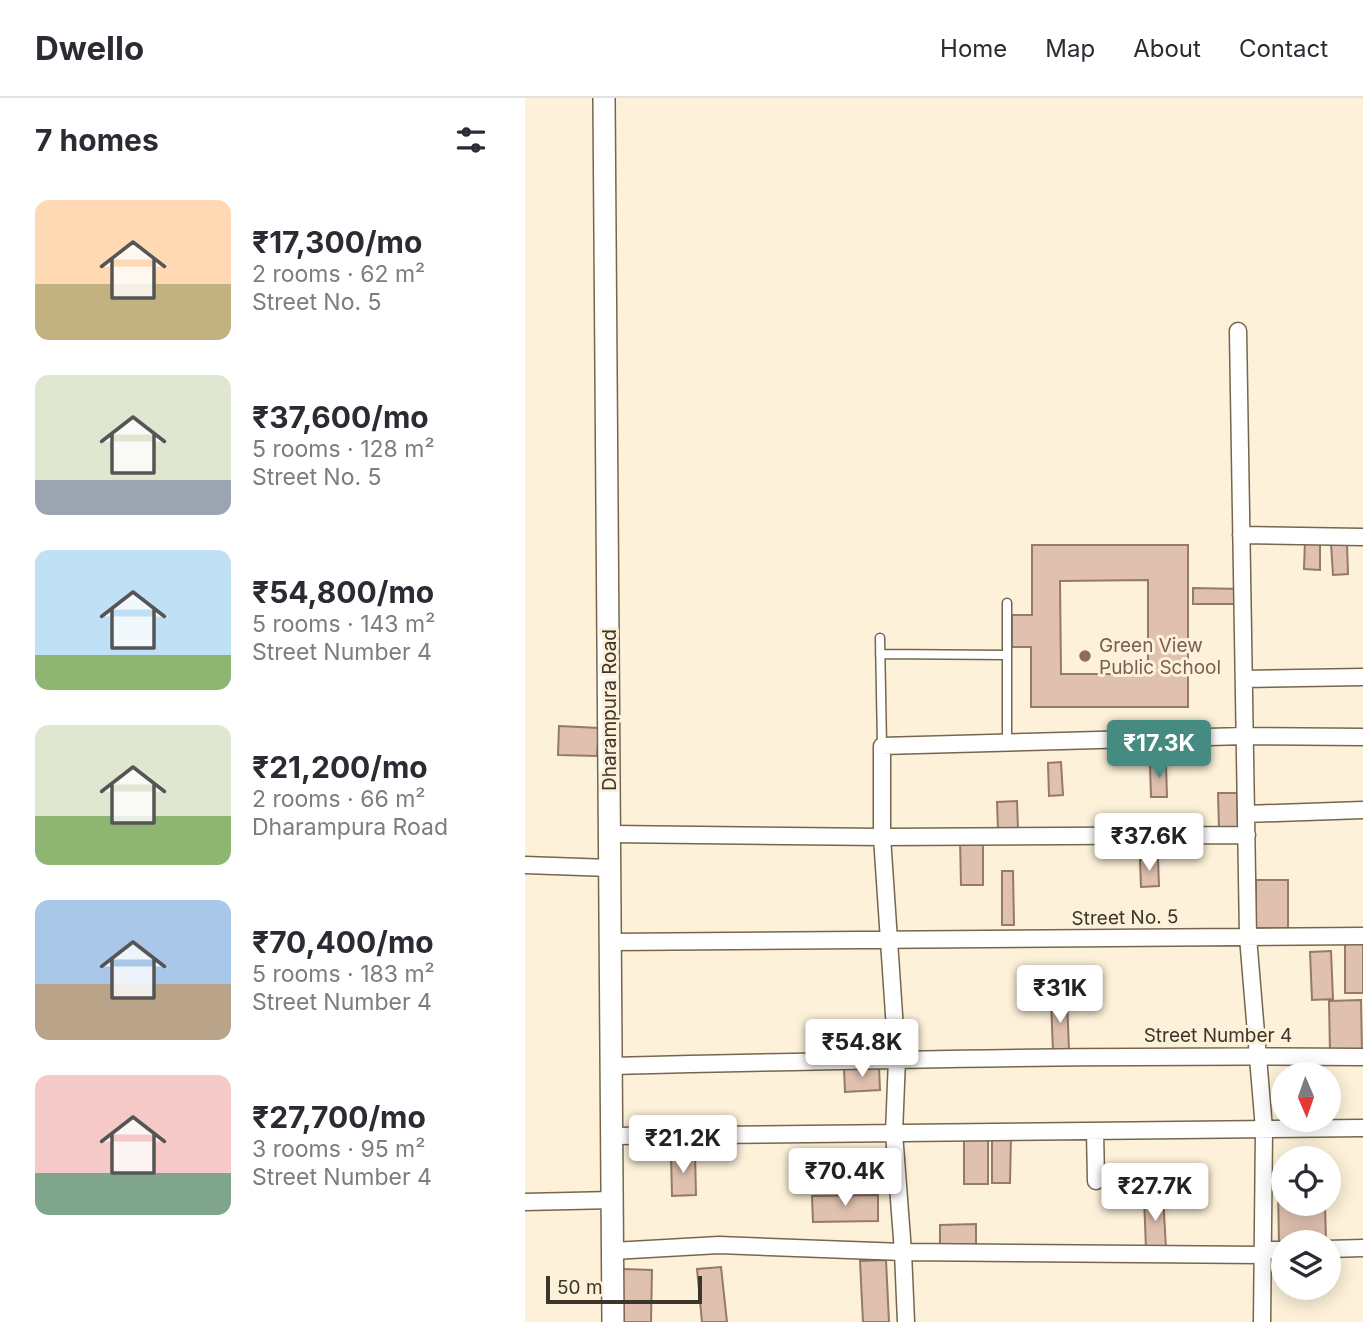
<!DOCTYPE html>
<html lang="en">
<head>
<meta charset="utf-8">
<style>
  body { margin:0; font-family:Inter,sans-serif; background:#f2f2f3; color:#2b2b33; height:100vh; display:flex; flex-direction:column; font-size:26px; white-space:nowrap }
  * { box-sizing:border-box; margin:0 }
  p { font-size:23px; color:#7c7c81 }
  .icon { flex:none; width:38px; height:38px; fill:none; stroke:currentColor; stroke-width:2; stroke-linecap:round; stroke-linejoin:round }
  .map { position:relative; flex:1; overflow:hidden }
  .drawer { display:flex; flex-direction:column; background:#fff; width:525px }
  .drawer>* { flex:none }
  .needle { width:46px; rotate:178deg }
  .buttons { position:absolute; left:746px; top:964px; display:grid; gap:14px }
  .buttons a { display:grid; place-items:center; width:70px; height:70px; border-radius:50%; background:#fff; box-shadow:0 4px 18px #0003; font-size:35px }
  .scale { position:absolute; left:21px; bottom:18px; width:156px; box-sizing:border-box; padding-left:7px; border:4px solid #3c362a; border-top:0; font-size:19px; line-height:24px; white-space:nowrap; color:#3c362a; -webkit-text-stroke:5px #fdf1d9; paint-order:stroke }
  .price { position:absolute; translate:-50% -60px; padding:0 16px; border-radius:7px; background:#fff; color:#222; font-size:23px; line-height:46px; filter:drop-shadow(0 2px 4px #0008) }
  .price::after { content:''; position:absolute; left:50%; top:42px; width:21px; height:16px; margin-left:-10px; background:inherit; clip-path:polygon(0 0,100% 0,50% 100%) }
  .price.on { background:#468b82; color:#fff }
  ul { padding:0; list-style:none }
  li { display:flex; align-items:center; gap:21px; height:175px; padding:0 35px }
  li span { display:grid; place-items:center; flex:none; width:196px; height:140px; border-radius:14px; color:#555 }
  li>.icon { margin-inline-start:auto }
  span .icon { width:84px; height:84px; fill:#fffc; stroke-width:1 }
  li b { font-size:30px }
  h2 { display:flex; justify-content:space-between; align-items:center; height:84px; padding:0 35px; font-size:30px }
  header { display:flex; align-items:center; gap:42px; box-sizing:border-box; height:98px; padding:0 35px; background:#fff; border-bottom:2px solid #e1e1e2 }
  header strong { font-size:33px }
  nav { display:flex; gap:38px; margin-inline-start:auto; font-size:24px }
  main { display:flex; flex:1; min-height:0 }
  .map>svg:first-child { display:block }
  .building { fill:#e0c1b0; stroke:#957969; stroke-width:2; fill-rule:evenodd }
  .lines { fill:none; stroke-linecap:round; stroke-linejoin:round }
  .service-casing { stroke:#74674c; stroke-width:11 }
  .minor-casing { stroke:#74674c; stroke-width:19 }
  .tertiary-casing { stroke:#74674c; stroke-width:24 }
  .service { stroke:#fff; stroke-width:8 }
  .minor { stroke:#fff; stroke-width:16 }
  .tertiary { stroke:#fff; stroke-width:21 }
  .education-dot { fill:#8d6e63; stroke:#fdf1d9; stroke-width:2.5 }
  .labels { text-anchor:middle; stroke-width:6; stroke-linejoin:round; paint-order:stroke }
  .education-label { font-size:19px; fill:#785e54; stroke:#fdf1d9; text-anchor:start }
  .street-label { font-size:19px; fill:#3c362a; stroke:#fdf1d9 }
</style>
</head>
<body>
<header>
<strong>Dwello</strong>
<nav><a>Home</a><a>Map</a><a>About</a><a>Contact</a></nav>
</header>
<main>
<section class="drawer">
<h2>7 homes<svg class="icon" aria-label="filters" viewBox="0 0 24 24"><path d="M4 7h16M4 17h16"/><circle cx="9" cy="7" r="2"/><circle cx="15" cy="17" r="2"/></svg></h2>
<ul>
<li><span style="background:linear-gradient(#ffd9b3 60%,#c2b280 0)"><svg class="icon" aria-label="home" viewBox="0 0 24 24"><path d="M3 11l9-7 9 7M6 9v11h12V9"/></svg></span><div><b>₹17,300/mo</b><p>2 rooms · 62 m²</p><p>Street No. 5</p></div></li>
<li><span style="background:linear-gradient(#dfe7d0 75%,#9aa5b1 0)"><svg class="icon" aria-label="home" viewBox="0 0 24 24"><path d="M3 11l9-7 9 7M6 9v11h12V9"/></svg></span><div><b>₹37,600/mo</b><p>5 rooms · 128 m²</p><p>Street No. 5</p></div></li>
<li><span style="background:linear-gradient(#bfe0f5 75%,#8fb573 0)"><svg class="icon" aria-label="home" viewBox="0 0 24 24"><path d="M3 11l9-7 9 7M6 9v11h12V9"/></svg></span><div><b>₹54,800/mo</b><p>5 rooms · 143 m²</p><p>Street Number 4</p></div></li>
<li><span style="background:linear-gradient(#dfe7d0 65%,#8fb573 0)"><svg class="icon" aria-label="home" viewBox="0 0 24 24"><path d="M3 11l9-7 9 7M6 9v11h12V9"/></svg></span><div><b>₹21,200/mo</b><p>2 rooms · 66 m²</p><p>Dharampura Road</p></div></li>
<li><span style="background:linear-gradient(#a9c7e8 60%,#b9a48a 0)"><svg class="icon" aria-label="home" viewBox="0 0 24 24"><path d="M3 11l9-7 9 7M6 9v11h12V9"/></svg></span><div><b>₹70,400/mo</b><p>5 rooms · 183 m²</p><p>Street Number 4</p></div></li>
<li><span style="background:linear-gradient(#f6c9c9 70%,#7fa58c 0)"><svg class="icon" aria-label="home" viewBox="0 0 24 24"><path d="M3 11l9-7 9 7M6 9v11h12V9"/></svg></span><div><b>₹27,700/mo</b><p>3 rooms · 95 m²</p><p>Street Number 4</p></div></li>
</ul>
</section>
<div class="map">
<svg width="838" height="1224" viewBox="0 0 838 1224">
  <rect width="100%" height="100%" fill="#fdf1d9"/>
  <!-- building -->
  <path class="building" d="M 780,442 L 795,442 L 795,472 L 779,471 Z
    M 822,445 L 823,476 L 808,477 L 806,446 Z
    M 507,447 L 663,447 L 663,609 L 506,609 L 506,549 L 487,549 L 487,517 L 507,517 ZM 623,482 L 623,576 L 536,576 L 535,483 Z
    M 668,490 L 715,491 L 715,506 L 668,506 Z
    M 34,628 L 74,630 L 72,658 L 33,657 Z
    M 536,664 L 538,697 L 524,698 L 523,665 Z
    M 625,666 L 641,666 L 642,699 L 626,699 Z
    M 693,695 L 712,695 L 713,730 L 694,731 Z
    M 492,703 L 493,731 L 473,732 L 472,704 Z
    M 435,741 L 458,741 L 458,787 L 436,787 Z
    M 633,761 L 634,788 L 616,789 L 615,762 Z
    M 477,773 L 488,773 L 489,827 L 477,827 Z
    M 731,782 L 763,782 L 763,830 L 731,830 Z
    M 820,844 L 838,844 L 838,895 L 820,895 Z
    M 806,853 L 808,901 L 787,902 L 785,854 Z
    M 542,901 L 544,952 L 528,953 L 526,902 Z
    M 836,902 L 837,953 L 805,954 L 804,903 Z
    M 354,969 L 355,992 L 320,994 L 319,970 Z
    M 467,1036 L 486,1037 L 485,1085 L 467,1085 Z
    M 439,1039 L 463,1039 L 463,1086 L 439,1086 Z
    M 170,1056 L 171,1097 L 147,1098 L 146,1057 Z
    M 753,1089 L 758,1089 L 758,1106 L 800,1106 L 801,1144 L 758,1144 L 754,1147 Z
    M 353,1097 L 353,1123 L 288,1124 L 287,1098 Z
    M 638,1098 L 641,1150 L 621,1151 L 619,1099 Z
    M 451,1126 L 451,1151 L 415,1152 L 415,1127 Z
    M 361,1162 L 364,1224 L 338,1224 L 335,1163 Z
    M 196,1169 L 202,1224 L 177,1224 L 172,1171 Z
    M 98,1171 L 127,1172 L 126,1224 L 97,1224 Z"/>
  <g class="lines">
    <defs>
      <path id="service" d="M 482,505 L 482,644
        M 355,540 L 357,648
        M 355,556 L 482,557"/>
      <path id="minor" d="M 713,233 L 723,839 L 739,1031 L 737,1224
        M 716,437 L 838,439
        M 719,581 L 838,579
        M 721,716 L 838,712
        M 85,736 L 357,739 L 722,737
        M 0,767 L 85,770
        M 86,844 L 838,838
        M 87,968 C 337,962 587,957 838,959
        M 570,1033 L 571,1083
        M 87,1038 L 838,1030
        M 0,1104 L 88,1102
        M 803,1151 L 838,1150
        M 738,1152 L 758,1152
        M 88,1153 L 194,1147 L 378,1154 L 381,1224
        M 738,1157 L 378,1154 L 369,1035 L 372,961 L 357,739 L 357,648 L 720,638 L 838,639"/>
      <path id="tertiary" d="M 79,0 L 88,1224"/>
    </defs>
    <!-- service casing -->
    <use href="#service" class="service-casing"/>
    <!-- minor casing -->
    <use href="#minor" class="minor-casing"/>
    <!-- tertiary casing -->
    <use href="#tertiary" class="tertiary-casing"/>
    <!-- service -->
    <use href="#service" class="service"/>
    <!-- minor -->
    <use href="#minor" class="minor"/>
    <!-- tertiary -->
    <use href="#tertiary" class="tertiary"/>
  </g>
  <!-- markers -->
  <circle class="education-dot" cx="560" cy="558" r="7"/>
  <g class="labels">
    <!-- education labels -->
    <g class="education-label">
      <text x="574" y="554">Green View<tspan x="574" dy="22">Public School</tspan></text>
    </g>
    <!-- street labels -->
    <g class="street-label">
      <text transform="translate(84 612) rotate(-90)" y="7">Dharampura Road</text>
      <text transform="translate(600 819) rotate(-1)" y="7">Street No. 5</text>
      <text x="693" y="944">Street Number 4</text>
    </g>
  </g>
</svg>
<div class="buttons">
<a><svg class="needle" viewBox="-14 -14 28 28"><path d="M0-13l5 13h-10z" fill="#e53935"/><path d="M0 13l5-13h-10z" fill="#7c7c81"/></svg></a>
<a><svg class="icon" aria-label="locate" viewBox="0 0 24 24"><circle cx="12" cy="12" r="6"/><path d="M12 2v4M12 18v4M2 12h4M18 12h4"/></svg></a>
<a><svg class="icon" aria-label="layers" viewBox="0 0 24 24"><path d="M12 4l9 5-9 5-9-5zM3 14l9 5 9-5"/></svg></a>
</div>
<div class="scale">50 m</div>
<b class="price on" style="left:634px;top:682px">₹17.3K</b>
<b class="price" style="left:624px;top:775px">₹37.6K</b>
<b class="price" style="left:535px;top:927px">₹31K</b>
<b class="price" style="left:337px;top:981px">₹54.8K</b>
<b class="price" style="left:158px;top:1077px">₹21.2K</b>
<b class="price" style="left:320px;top:1110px">₹70.4K</b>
<b class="price" style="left:630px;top:1125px">₹27.7K</b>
</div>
</main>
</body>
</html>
